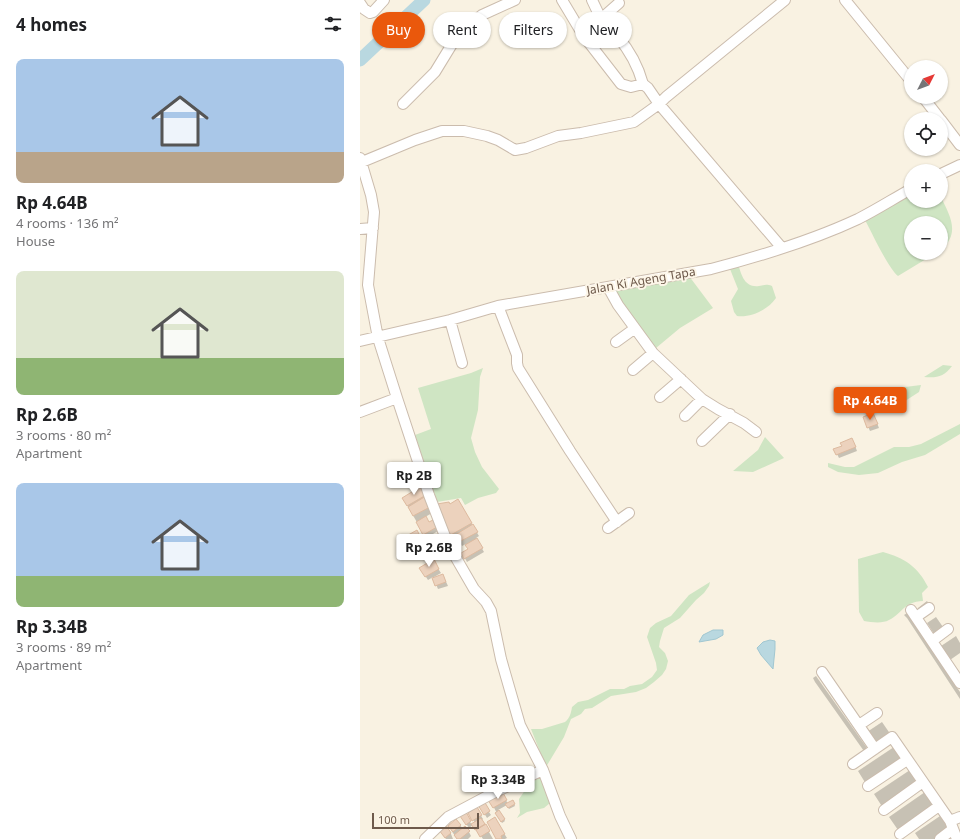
<!DOCTYPE html>
<html lang="en">
<head>
<meta charset="utf-8">
<style>
  body { margin:0; font-family:"Noto Sans",sans-serif; background:#f6f6f6; color:#202124; height:100vh; display:flex; flex-direction:column; font-size:15px; white-space:nowrap }
  * { box-sizing:border-box; margin:0 }
  p { font-size:13px; color:#757577 }
  .icon { flex:none; width:22px; height:22px; fill:none; stroke:currentColor; stroke-width:2; stroke-linecap:round; stroke-linejoin:round }
  .map { position:relative; flex:1; overflow:hidden }
  .drawer { display:flex; flex-direction:column; background:#fff; width:360px }
  .drawer>* { flex:none }
  .guide { position:absolute; left:12px; top:12px; width:380px; height:36px; display:flex; gap:8px }
  .needle { width:26px; rotate:48deg }
  .controls { position:absolute; left:544px; top:60px; display:grid; gap:8px }
  .controls a { display:grid; place-items:center; width:44px; height:44px; border-radius:50%; background:#fff; box-shadow:0 1px 3px #0004; font-size:20px }
  .scale { position:absolute; left:12px; bottom:10px; width:107px; box-sizing:border-box; padding-left:4px; border:2px solid #6e5a4b; border-top:0; font-size:11px; line-height:14px; white-space:nowrap; color:#6e5a4b; -webkit-text-stroke:3px #fdf6e8; paint-order:stroke }
  .price { position:absolute; translate:-50% -34px; padding:0 9px; border-radius:4px; background:#fff; color:#222; font-size:13px; line-height:26px; filter:drop-shadow(0 1px 2px #0008) }
  .price::after { content:''; position:absolute; left:50%; top:24px; width:12px; height:9px; margin-left:-6px; background:inherit; clip-path:polygon(0 0,100% 0,50% 100%) }
  .price.current { background:#ea580c; color:#fff }
  ul { padding:0; list-style:none }
  li { display:grid; align-content:center; gap:8px; height:212px; padding:0 16px }
  li span { display:grid; place-items:center; height:124px; border-radius:8px; color:#555 }
  li>.icon { margin-inline-start:auto }
  span .icon { width:72px; height:72px; fill:#fffc; stroke-width:1 }
  li b { font-size:17px }
  h2 { display:flex; justify-content:space-between; align-items:center; height:48px; padding:0 16px; font-size:17px }
  .pill { padding:0 14px; border-radius:18px; background:#fff; box-shadow:0 1px 3px #0004; font-size:14px; line-height:36px }
  .pill.current { background:#ea580c; color:#fff }
  main { display:flex; flex:1; min-height:0 }
  .map>svg:first-child { display:block }
  .green { fill:#cfe5c3 }
  .water { fill:#b9d8e0; stroke:#a1c7d1 }
  .shadow { fill:#0003 }
  .lines { fill:none; stroke-linecap:round; stroke-linejoin:round }
  .river { stroke:#b9d8e0; stroke-width:13 }
  .building { fill:#ecd2bd; stroke:#ddba9f }
  .minor-casing { stroke:#cbbcad; stroke-width:12 }
  .minor { stroke:#fff; stroke-width:10 }
  .labels { text-anchor:middle; stroke-width:4; stroke-linejoin:round; paint-order:stroke }
  .street-label { font-size:12px; fill:#6e5a4b; stroke:#fdf6e8 }
</style>
</head>
<body>
<main>
<section class="drawer">
<h2>4 homes<svg class="icon" aria-label="filters" viewBox="0 0 24 24"><path d="M4 7h16M4 17h16"/><circle cx="9" cy="7" r="2"/><circle cx="15" cy="17" r="2"/></svg></h2>
<ul>
<li><span style="background:linear-gradient(#a9c7e8 75%,#b9a48a 0)"><svg class="icon" aria-label="home" viewBox="0 0 24 24"><path d="M3 11l9-7 9 7M6 9v11h12V9"/></svg></span><div><b>Rp 4.64B</b><p>4 rooms · 136 m²</p><p>House</p></div></li>
<li><span style="background:linear-gradient(#dfe7d0 70%,#8fb573 0)"><svg class="icon" aria-label="home" viewBox="0 0 24 24"><path d="M3 11l9-7 9 7M6 9v11h12V9"/></svg></span><div><b>Rp 2.6B</b><p>3 rooms · 80 m²</p><p>Apartment</p></div></li>
<li><span style="background:linear-gradient(#a9c7e8 75%,#8fb573 0)"><svg class="icon" aria-label="home" viewBox="0 0 24 24"><path d="M3 11l9-7 9 7M6 9v11h12V9"/></svg></span><div><b>Rp 3.34B</b><p>3 rooms · 89 m²</p><p>Apartment</p></div></li>
</ul>
</section>
<div class="map">
<svg width="600" height="839" viewBox="0 0 600 839">
  <rect width="100%" height="100%" fill="#f9f2e2"/>
  <!-- green -->
  <path class="green" d="M 551,193 L 551,201 L 581,201 L 581,197 C 591,218 600,233 581,250 L 581,223 L 551,223 L 551,253 L 576,253 L 538,276 C 528,268 512,233 505,220 Z
    M 379,267 C 382,277 386,288 399,286 C 405,285 406,284 412,286 L 416,298 C 408,310 390,318 377,316 L 374,312 L 371,301 L 378,289 L 370,269 Z
    M 329,276 L 353,308 L 320,328 L 296,348 L 289,341 L 253,290 Z
    M 583,365 L 592,366 C 584,377 577,378 564,377 Z
    M 123,368 L 120,377 L 118,410 L 111,438 L 115,452 L 122,467 L 139,489 L 136,493 L 118,498 L 105,505 L 101,498 L 77,502 L 55,435 L 71,429 L 58,388 L 111,373 Z
    M 561,385 L 559,392 L 542,403 L 529,407 L 526,402 L 545,387 Z
    M 600,424 L 600,434 L 565,455 L 542,462 L 518,473 L 499,475 L 478,472 L 468,467 L 468,463 L 485,467 L 494,467 L 534,447 L 549,447 L 561,444 Z
    M 405,437 L 424,458 L 393,472 L 373,471 L 398,450 Z
    M 523,552 C 545,558 558,567 568,587 L 562,593 L 563,601 C 543,602 543,613 529,620 C 522,624 511,622 504,621 L 499,612 L 498,559 Z
    M 350,582 L 349,586 L 344,593 L 336,600 L 320,618 L 304,628 L 300,641 L 299,647 L 305,653 L 308,661 L 306,669 L 302,675 L 294,682 L 286,688 L 276,692 L 251,696 L 232,708 L 225,709 L 221,714 L 211,719 L 204,737 L 186,767 L 171,729 L 182,729 L 205,722 C 210,718 211,713 212,707 L 218,702 L 228,700 L 250,689 L 264,689 L 270,686 L 282,684 L 292,677 L 297,670 L 296,663 L 287,637 L 290,628 L 296,623 L 311,616 L 329,595 Z
    M 181,776 L 190,803 L 184,808 L 167,812 L 157,818 L 160,813 L 159,799 L 172,780 Z"/>
  <!-- water -->
  <path class="water" d="M 353,630 L 363,630 L 363,635 L 356,639 L 339,642 L 343,635 Z
    M 410,640 L 415,641 L 415,649 L 413,669 L 401,655 L 397,648 L 403,642 Z"/>
  <!-- shadow -->
  <path class="shadow" d="M 504,418 L 515,418 L 519,428 L 510,431 Z
    M 494,443 L 497,451 L 479,458 L 477,454 Z
    M 60,485 L 74,512 L 65,517 L 68,523 L 73,521 L 78,531 L 66,538 L 43,498 L 56,491 Z
    M 98,501 L 119,536 L 116,538 L 124,552 L 107,562 L 102,553 L 109,549 L 106,544 L 102,546 L 99,541 L 95,543 L 90,535 L 79,505 L 90,506 Z
    M 57,532 L 63,542 L 51,549 L 45,538 Z
    M 73,561 L 81,573 L 74,577 L 75,578 L 83,575 L 88,586 L 78,589 L 73,577 L 68,580 L 60,568 Z
    M 567,601 L 572,609 L 563,615 L 558,608 Z
    M 547,613 L 600,692 L 600,699 L 547,618 L 544,615 Z
    M 576,617 L 583,627 L 576,637 L 567,623 Z
    M 596,636 L 600,643 L 600,653 L 590,660 L 581,646 Z
    M 456,676 L 507,748 L 509,752 L 506,754 L 455,682 L 453,678 Z
    M 522,722 L 531,735 L 516,745 L 507,732 Z
    M 534,747 L 542,760 L 506,784 L 498,771 Z
    M 550,770 L 558,783 L 523,808 L 514,794 Z
    M 565,792 L 574,806 L 538,830 L 529,817 Z
    M 142,793 L 148,804 L 153,801 L 155,806 L 149,809 L 147,805 L 138,810 L 145,821 L 142,823 L 130,800 Z
    M 123,803 L 131,815 L 127,818 L 119,805 Z
    M 117,809 L 123,819 L 122,820 L 133,839 L 123,839 L 113,825 L 109,828 L 101,816 L 105,814 L 112,825 L 115,823 L 109,813 Z
    M 580,816 L 589,829 L 575,839 L 559,839 L 555,833 Z
    M 135,819 L 147,838 L 145,839 L 137,839 Z
    M 96,820 L 103,829 L 105,827 L 109,832 L 111,836 L 108,839 L 97,839 L 91,830 Z
    M 85,826 L 91,834 L 93,839 L 86,839 L 82,834 Z"/>
  <g class="lines">
    <!-- river -->
    <path class="river" d="M 0,60 L 64,0"/>
  </g>
  <!-- building -->
  <path class="building" d="M 513,413 L 518,424 L 507,428 L 503,417 Z
    M 492,438 L 496,447 L 476,455 L 473,449 L 482,446 L 480,443 Z
    M 60,484 L 66,495 L 47,506 L 42,498 L 55,490 L 54,488 Z
    M 66,496 L 72,506 L 53,516 L 48,507 Z
    M 98,499 L 112,523 L 89,536 L 77,504 L 89,502 L 90,504 Z
    M 66,516 L 69,522 L 73,520 L 77,527 L 63,535 L 56,522 Z
    M 113,524 L 118,532 L 99,542 L 95,535 Z
    M 57,530 L 61,538 L 48,546 L 43,538 Z
    M 117,538 L 123,548 L 104,559 L 101,553 L 108,549 L 105,545 Z
    M 74,559 L 79,569 L 65,577 L 59,568 Z
    M 83,574 L 86,582 L 75,586 L 72,578 Z
    M 142,791 L 147,800 L 133,808 L 128,800 Z
    M 153,800 L 155,804 L 148,808 L 145,804 Z
    M 124,801 L 130,811 L 124,815 L 118,805 Z
    M 117,807 L 122,815 L 112,821 L 108,813 Z
    M 139,810 L 145,819 L 141,822 L 135,813 Z
    M 106,812 L 111,821 L 106,825 L 100,816 Z
    M 135,817 L 145,834 L 141,836 L 142,839 L 136,839 L 127,822 Z
    M 121,818 L 125,824 L 115,830 L 111,824 Z
    M 96,819 L 101,825 L 93,832 L 88,826 Z
    M 126,824 L 130,831 L 120,837 L 116,830 Z
    M 86,825 L 91,833 L 85,838 L 79,830 Z
    M 105,826 L 110,831 L 100,839 L 97,839 L 94,835 Z"/>
  <g class="lines">
    <defs>
      <path id="minor" d="M 202,0 L 223,35 L 261,84 L 271,87 L 283,84 L 288,88 L 299,104 L 422,248
        M 232,0 L 241,19
        M 485,0 L 551,81
        M 0,3 L 4,9 L 10,13 L 13,12 L 24,0
        M 223,35 L 259,3
        M 258,37 C 270,51 278,66 283,84
        M 563,97 L 580,119
        M 43,104 L 75,72 L 97,36 L 105,28 L 122,15 L 155,0
        M 581,120 L 600,145
        M 0,158 L 11,195 L 14,212 L 8,285 L 18,338 L 37,398 L 69,495 L 88,544 L 114,589 L 126,602 L 131,611 L 141,659 L 160,725 L 183,770 L 200,816 L 211,839
        M 2,162 L 55,140 L 82,131 L 104,131 L 127,136 L 138,140 L 155,150 L 166,148 L 198,136 L 221,133 L 274,122 L 299,104 L 306,97 L 425,0
        M 581,174 L 600,165
        M 0,229 L 13,228
        M 248,287 L 258,305 L 293,353 L 342,399 L 358,409 L 384,423 L 396,432
        M 138,306 L 157,355 L 157,363 L 158,368 L 210,451 L 257,522
        M 90,320 L 102,363
        M 0,341 L 90,320 L 138,306 L 351,269 C 401,256 451,241 498,219 C 516,210 533,199 551,189
        M 256,342 L 274,329
        M 273,370 L 293,353
        M 300,397 L 321,379
        M 0,412 L 37,398
        M 325,416 L 342,399
        M 342,441 L 370,414
        M 248,528 L 269,513
        M 551,610 L 600,683
        M 556,617 L 569,608
        M 572,641 L 588,629
        M 462,672 L 515,749
        M 499,725 L 517,713
        M 493,764 L 532,737 L 590,821
        M 508,786 L 547,760
        M 524,810 L 563,782
        M 540,834 L 579,806
        M 65,839 L 88,817 L 135,792 L 183,770
        M 580,839 L 593,829
        M 597,839 L 590,821 L 600,817"/>
    </defs>
    <!-- minor casing -->
    <use href="#minor" class="minor-casing"/>
    <!-- minor -->
    <use href="#minor" class="minor"/>
  </g>
  <g class="labels">
    <!-- street labels -->
    <g class="street-label">
      <text transform="translate(281 281) rotate(-10)" y="4">Jalan Ki Ageng Tapa</text>
    </g>
  </g>
</svg>
<div class="controls">
<a><svg class="needle" viewBox="-14 -14 28 28"><path d="M0-13l5 13h-10z" fill="#e53935"/><path d="M0 13l5-13h-10z" fill="#757577"/></svg></a>
<a><svg class="icon" aria-label="locate" viewBox="0 0 24 24"><circle cx="12" cy="12" r="6"/><path d="M12 2v4M12 18v4M2 12h4M18 12h4"/></svg></a>
<a>+</a>
<a>−</a>
</div>
<div class="scale">100 m</div>
<b class="price current" style="left:510px;top:421px">Rp 4.64B</b>
<b class="price" style="left:54px;top:496px">Rp 2B</b>
<b class="price" style="left:69px;top:568px">Rp 2.6B</b>
<b class="price" style="left:138px;top:800px">Rp 3.34B</b>
<div class="guide">
<a class="pill current">Buy</a>
<a class="pill">Rent</a>
<a class="pill">Filters</a>
<a class="pill">New</a>
</div>
</div>
</main>
</body>
</html>
